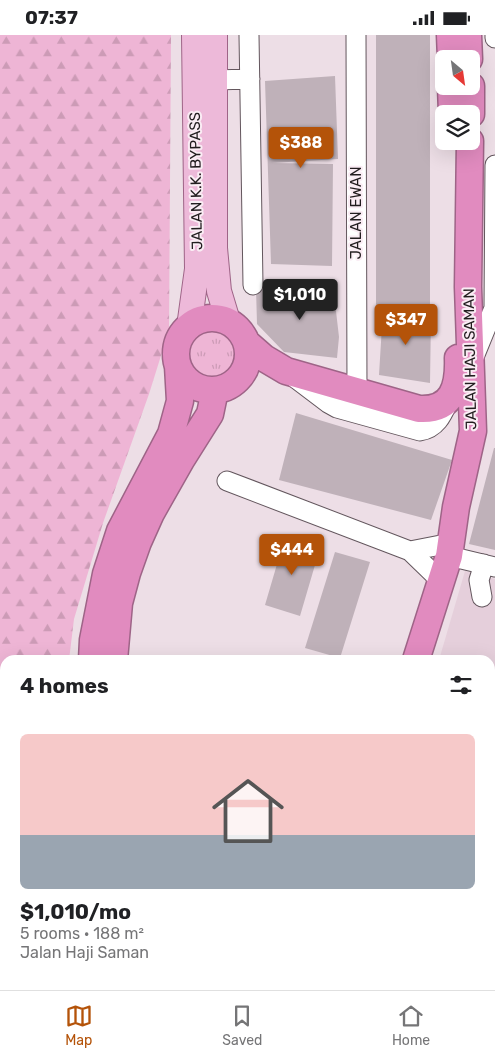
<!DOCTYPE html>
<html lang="en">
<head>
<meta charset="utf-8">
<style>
  body { margin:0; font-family:Rubik,sans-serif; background:#f6f6f6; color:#202124; height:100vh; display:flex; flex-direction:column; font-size:19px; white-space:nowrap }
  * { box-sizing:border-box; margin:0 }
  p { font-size:16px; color:#757577 }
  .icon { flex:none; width:28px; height:28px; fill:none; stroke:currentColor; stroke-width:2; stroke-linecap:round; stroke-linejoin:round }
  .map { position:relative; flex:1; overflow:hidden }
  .drawer { position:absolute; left:0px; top:620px; width:495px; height:335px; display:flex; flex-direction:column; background:#fff; border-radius:15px 15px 0 0; box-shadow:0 5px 20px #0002 }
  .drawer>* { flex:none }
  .needle { width:32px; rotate:151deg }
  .buttons { position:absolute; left:435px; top:15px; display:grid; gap:10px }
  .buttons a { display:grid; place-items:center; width:45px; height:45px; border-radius:8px; background:#fff; box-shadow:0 5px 20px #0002; font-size:25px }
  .price { position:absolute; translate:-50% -42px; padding:0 11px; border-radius:5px; background:#b45309; color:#fff; font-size:16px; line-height:32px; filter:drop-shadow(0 1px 2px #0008) }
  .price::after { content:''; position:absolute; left:50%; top:30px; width:15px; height:11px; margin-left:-8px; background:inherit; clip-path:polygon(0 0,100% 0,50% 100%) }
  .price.current { background:#222; color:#fff }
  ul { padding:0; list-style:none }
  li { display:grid; align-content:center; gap:10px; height:265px; padding:0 20px }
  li+li { border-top:1px solid #e0e0e0 }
  li span { display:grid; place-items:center; height:155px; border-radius:8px; color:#555 }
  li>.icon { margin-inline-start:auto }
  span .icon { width:90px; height:90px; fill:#fffc; stroke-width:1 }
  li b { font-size:21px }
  h2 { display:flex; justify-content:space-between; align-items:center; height:60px; padding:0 20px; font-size:21px }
  .status { display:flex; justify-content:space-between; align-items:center; height:35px; padding:0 25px; background:#fff; direction:ltr }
  .status svg { height:14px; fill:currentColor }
  .dock { display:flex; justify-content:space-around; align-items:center; height:70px; border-top:1px solid #e0e0e0; background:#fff; font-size:14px; color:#757577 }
  .dock a { display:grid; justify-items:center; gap:2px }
  .dock .current { color:#b45309 }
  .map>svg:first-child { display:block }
  .built { fill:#e5cfdb }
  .grass { fill:url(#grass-tufts) }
  .forest { fill:url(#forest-firs) }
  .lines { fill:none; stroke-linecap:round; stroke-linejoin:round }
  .stream { stroke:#a1728d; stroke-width:4.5 }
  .building { fill:#bfb1b9 }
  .minor-casing { stroke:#63565d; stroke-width:21 }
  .major-casing { stroke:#9e6487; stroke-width:26 }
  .highway-casing { stroke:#9e6487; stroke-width:29 }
  .minor { stroke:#fff; stroke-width:19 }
  .major { stroke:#edb9d9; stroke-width:24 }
  .highway { stroke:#e18bbf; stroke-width:26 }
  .labels { text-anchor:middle; stroke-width:4; stroke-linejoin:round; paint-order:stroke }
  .street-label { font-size:15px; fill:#221d1f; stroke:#faecf4 }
</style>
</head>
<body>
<div class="status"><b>07:37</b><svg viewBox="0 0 49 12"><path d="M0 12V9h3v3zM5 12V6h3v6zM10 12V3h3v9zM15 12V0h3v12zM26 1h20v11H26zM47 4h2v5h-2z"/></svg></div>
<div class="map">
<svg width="495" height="955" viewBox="0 0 495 955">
  <defs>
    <pattern id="grass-tufts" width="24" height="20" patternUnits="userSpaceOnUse" patternTransform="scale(1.25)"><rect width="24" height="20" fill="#eeb5d5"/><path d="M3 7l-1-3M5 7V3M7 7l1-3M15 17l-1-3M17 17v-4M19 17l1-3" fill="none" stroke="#cc9bb6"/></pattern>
    <pattern id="forest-firs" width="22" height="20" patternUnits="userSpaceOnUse" patternTransform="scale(1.25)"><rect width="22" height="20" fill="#eeb5d5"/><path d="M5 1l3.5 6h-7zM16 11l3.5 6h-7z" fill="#cc9bb6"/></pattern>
  </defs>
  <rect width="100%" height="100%" fill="#eddee6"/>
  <!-- built -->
  <path class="built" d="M 465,536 L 495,544 L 495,955 L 166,955 L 165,950 L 490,950 L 490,625 L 439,625 Z"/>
  <!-- grass -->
  <path class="grass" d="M189 319a24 24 0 1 1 48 0a24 24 0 1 1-48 0Z"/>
  <!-- forest -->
  <path class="forest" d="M 0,0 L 171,0 L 169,295 L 149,359 L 103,488 L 74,584 L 69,625 L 5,625 L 5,950 L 59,950 L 59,955 L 0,955 Z"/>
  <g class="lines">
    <!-- stream -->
    <path class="stream" d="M 171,950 L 173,955"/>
  </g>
  <!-- building -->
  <path class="building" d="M 376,0 L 430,0 L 430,271 L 376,271 Z
    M 335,41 L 338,124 L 272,128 L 333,129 L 332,231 L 271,229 L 265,46 Z
    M 256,254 L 315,255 L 334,259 L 339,302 L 337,323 L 284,317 L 257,289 Z
    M 383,274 L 431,280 L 430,348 L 379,340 Z
    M 296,378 L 452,425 L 431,485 L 279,445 Z
    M 494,413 L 495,413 L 495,515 L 469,509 Z
    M 285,502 L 320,513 L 300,581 L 265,570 Z
    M 335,517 L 370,527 L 340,623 L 305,613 Z
    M 191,950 L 377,950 L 377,955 L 193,955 Z"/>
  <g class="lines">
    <defs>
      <path id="minor" d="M 249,0 L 253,250
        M 356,0 L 357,356
        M 495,0 L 495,3
        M 215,45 L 250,44
        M 474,322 L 494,273 L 495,130
        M 295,343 L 328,368 L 337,373 L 420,396 C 438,393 443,378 450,363
        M 227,446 L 410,516 L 442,547
        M 410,516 L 451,508
        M 449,521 L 495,532
        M 482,562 L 479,545 L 484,529
        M 490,905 L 495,906
        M 182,950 L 183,955
        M 460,950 L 465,955
        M 391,955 L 391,950
        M 411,955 L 411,950
        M 437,955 L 438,950"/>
      <path id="major" d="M 215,0 L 215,213 L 219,256 L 228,286
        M 189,292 L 197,234 L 194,0"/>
      <path id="highway" d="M 450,0 L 451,24
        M 468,0 L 469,24
        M 451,51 L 452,79
        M 471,79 L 471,51
        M176 319a36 36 0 1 1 72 0a36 36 0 1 1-72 0Z
        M 248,309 L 264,323 L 286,336 L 419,374 C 453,376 459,351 458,323
        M 92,625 L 93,605 L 106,539 L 120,496 L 171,399 L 180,366 L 178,331
        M 114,625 L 119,568 L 127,538 L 138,507 L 151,478 L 181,425 L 210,379 L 215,355
        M 416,625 L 449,521 L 456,472 L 473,396 L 468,252 L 470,106
        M 138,950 L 140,955
        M 91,955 L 91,950"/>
    </defs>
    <!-- minor casing -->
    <use href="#minor" class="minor-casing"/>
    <!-- major casing -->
    <use href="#major" class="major-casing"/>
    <!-- highway casing -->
    <use href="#highway" class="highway-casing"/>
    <!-- minor -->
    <use href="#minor" class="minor"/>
    <!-- major -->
    <use href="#major" class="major"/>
    <!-- highway -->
    <use href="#highway" class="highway"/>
  </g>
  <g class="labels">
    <!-- street labels -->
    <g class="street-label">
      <text transform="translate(196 146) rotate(-91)" y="5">JALAN K.K. BYPASS</text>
      <text transform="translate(356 178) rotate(-90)" y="5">JALAN EWAN</text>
      <text transform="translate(470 324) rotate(-91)" y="5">JALAN HAJI SAMAN</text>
    </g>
  </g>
</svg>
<div class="buttons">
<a><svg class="needle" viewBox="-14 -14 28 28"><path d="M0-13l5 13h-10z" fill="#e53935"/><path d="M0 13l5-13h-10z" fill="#757577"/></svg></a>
<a><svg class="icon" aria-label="layers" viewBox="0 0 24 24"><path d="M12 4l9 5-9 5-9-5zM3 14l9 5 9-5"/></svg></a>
</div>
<b class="price" style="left:301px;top:134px">$388</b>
<b class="price current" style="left:300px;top:286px">$1,010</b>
<b class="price" style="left:406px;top:311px">$347</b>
<b class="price" style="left:292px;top:541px">$444</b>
<section class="drawer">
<h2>4 homes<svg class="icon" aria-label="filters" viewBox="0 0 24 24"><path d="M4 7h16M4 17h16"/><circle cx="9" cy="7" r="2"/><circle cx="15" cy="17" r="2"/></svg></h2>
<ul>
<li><span style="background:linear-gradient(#f6c9c9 65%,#9aa5b1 0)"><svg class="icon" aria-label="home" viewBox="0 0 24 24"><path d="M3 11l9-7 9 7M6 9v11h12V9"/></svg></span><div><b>$1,010/mo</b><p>5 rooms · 188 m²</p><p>Jalan Haji Saman</p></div></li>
</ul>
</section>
</div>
<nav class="dock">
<a class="current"><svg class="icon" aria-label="map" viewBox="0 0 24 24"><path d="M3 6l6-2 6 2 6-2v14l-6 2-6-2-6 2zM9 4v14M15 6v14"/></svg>Map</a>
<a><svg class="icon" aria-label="saved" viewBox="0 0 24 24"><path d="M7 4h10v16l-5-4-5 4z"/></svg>Saved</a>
<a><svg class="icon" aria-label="home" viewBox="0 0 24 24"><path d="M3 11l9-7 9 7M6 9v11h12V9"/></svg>Home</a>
</nav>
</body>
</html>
